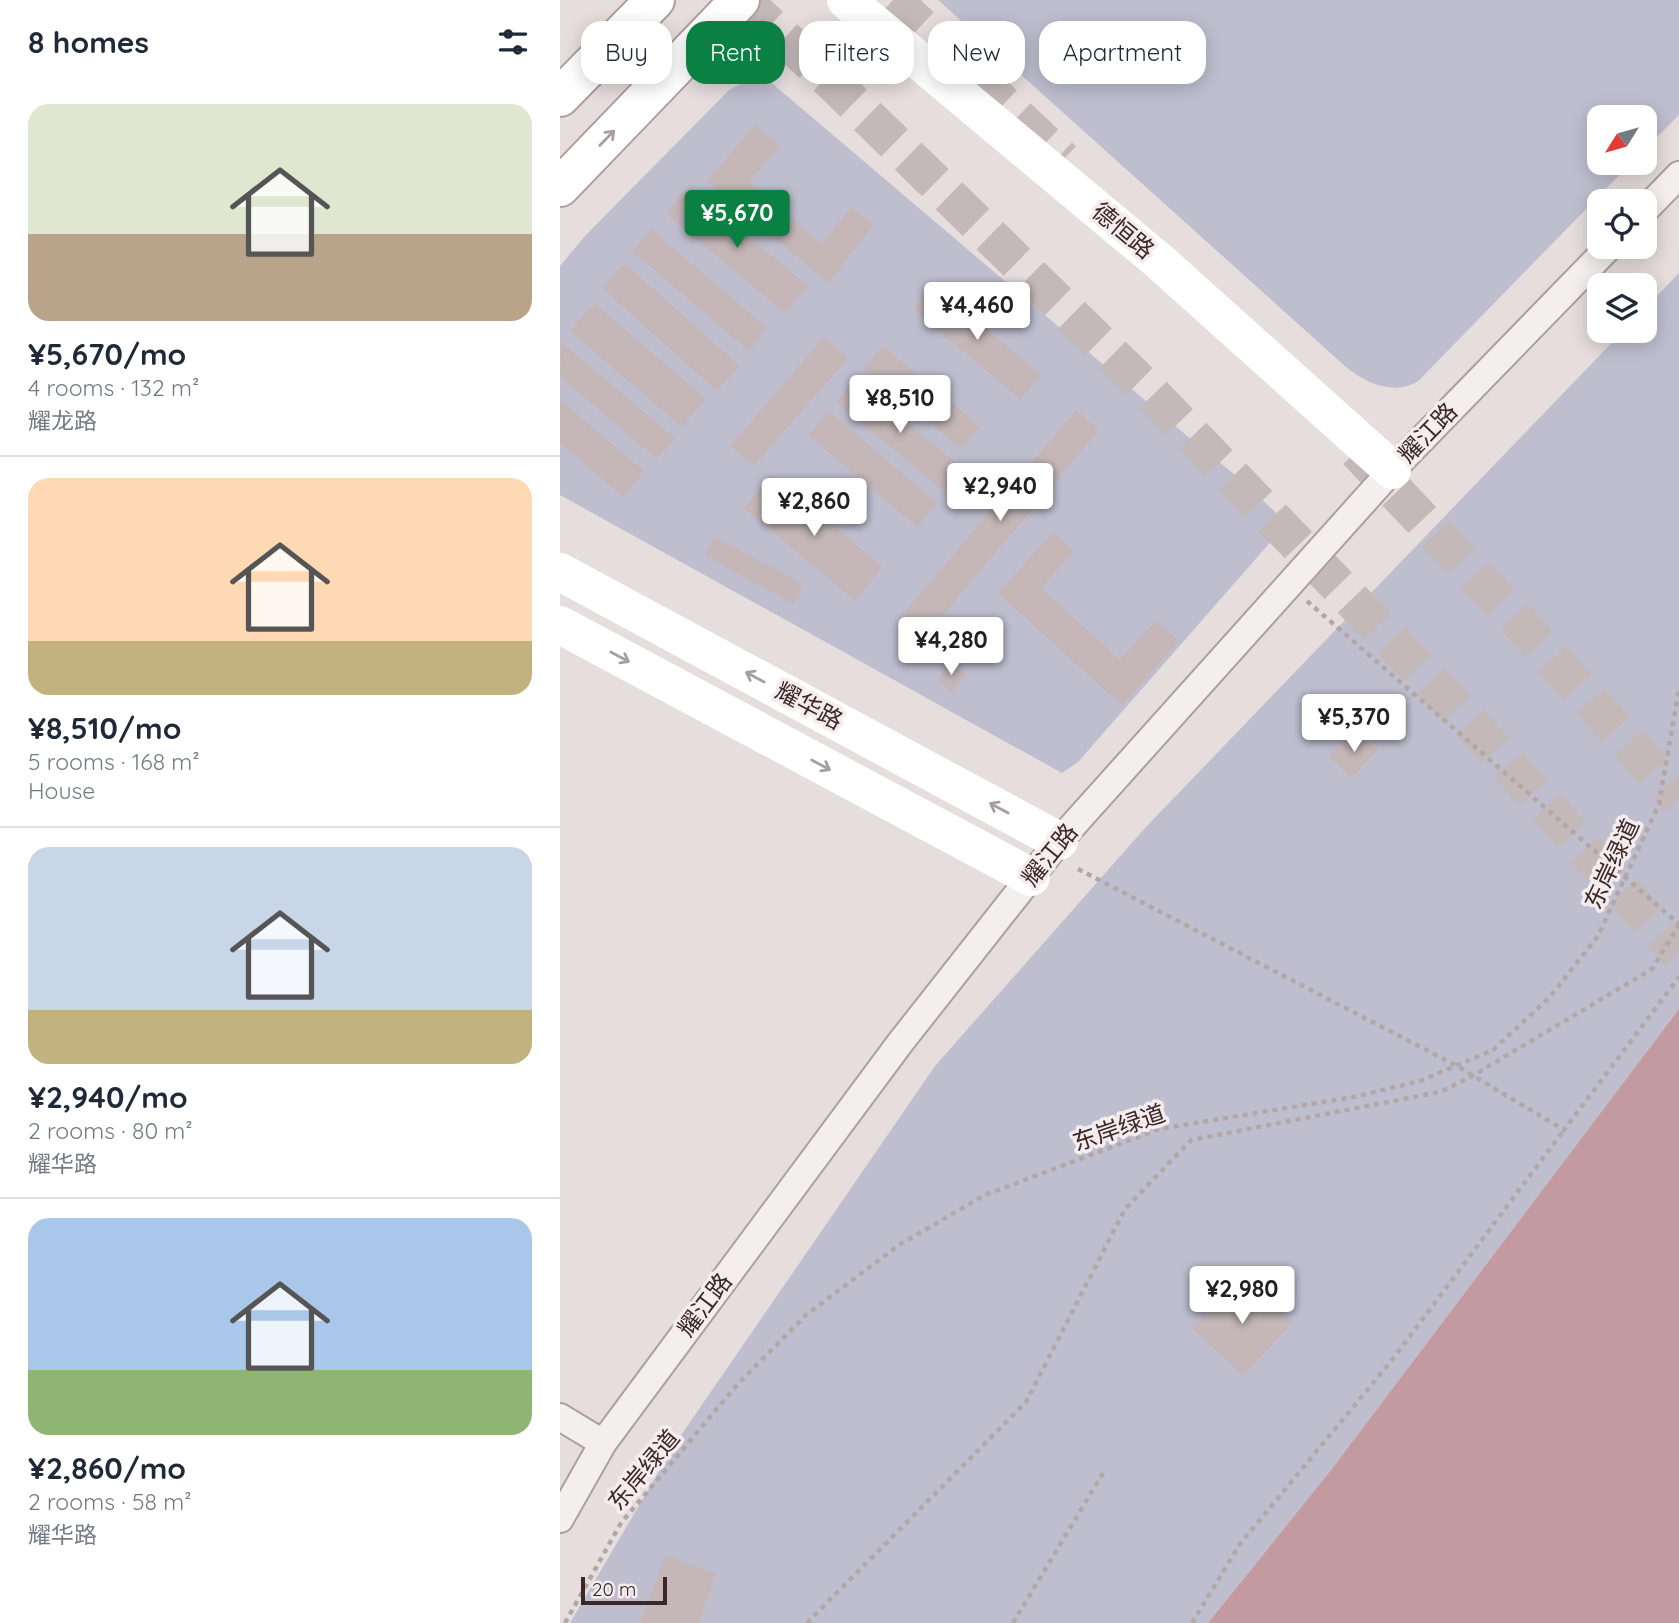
<!DOCTYPE html>
<html lang="en">
<head>
<meta charset="utf-8">
<style>
  body { margin:0; font-family:Quicksand,"Noto Sans SC",sans-serif; background:#f6f6f7; color:#1f2937; height:100vh; display:flex; flex-direction:column; font-size:26px; white-space:nowrap }
  * { box-sizing:border-box; margin:0 }
  p { font-size:23px; color:#747a83 }
  .icon { flex:none; width:38px; height:38px; fill:none; stroke:currentColor; stroke-width:2; stroke-linecap:round; stroke-linejoin:round }
  .map { position:relative; flex:1; overflow:hidden }
  .details { display:flex; flex-direction:column; background:#fff; width:560px }
  .details>* { flex:none }
  .banner { position:absolute; left:21px; top:21px; width:665px; height:63px; display:flex; gap:14px }
  .needle { width:46px; rotate:233deg }
  .buttons { position:absolute; left:1027px; top:105px; display:grid; gap:14px }
  .buttons a { display:grid; place-items:center; width:70px; height:70px; border-radius:14px; background:#fff; box-shadow:0 4px 18px #0003; font-size:35px }
  .scale { position:absolute; left:21px; bottom:18px; width:86px; box-sizing:border-box; padding-left:7px; border:4px solid #3b2728; border-top:0; font-size:19px; line-height:24px; white-space:nowrap; color:#3b2728; -webkit-text-stroke:5px #f4eced; paint-order:stroke }
  .price { position:absolute; translate:-50% -60px; padding:0 16px; border-radius:7px; background:#fff; color:#222; font-size:23px; line-height:46px; filter:drop-shadow(0 2px 4px #0008) }
  .price::after { content:''; position:absolute; left:50%; top:42px; width:21px; height:16px; margin-left:-10px; background:inherit; clip-path:polygon(0 0,100% 0,50% 100%) }
  .price.current { background:#0b8043; color:#fff }
  ul { padding:0; list-style:none }
  li { display:grid; align-content:center; gap:14px; height:371px; padding:0 28px }
  li+li { border-top:2px solid #e0e1e3 }
  li span { display:grid; place-items:center; height:217px; border-radius:21px; color:#555 }
  li>.icon { margin-inline-start:auto }
  span .icon { width:126px; height:126px; fill:#fffc; stroke-width:1 }
  li b { font-size:30px }
  h2 { display:flex; justify-content:space-between; align-items:center; height:84px; padding:0 28px; font-size:30px }
  .tag { padding:0 24px; border-radius:21px; background:#fff; box-shadow:0 4px 18px #0003; font-size:24px; line-height:63px }
  .tag.current { background:#0b8043; color:#fff }
  main { display:flex; flex:1; min-height:0 }
  .map>svg:first-child { display:block }
  .green { fill:#bfbecf }
  .water { fill:#c49aa1 }
  .building { fill:#c5b7b8 }
  .lines { fill:none; stroke-linecap:round; stroke-linejoin:round }
  .secondary-tunnel { stroke:#c4b9b9; stroke-width:38; stroke-dasharray:38 19; stroke-linecap:butt }
  .minor-casing { stroke:#ac9f9f; stroke-width:30 }
  .primary-casing { stroke:#b19d9f; stroke-width:42 }
  .path { stroke:#b1a7a7; stroke-width:4.5; stroke-dasharray:5 5; stroke-linecap:butt }
  .minor { stroke:#f4efef; stroke-width:26 }
  .secondary { stroke:#fff; stroke-width:38 }
  .primary { stroke:#fff; stroke-width:38 }
  .oneway { stroke:#a79e9e }
  .labels { text-anchor:middle; stroke-width:7; stroke-linejoin:round; paint-order:stroke }
  .street-label { font-size:24px; fill:#3b2728; stroke:#f4eced }
</style>
</head>
<body>
<main>
<section class="details">
<h2>8 homes<svg class="icon" aria-label="filters" viewBox="0 0 24 24"><path d="M4 7h16M4 17h16"/><circle cx="9" cy="7" r="2"/><circle cx="15" cy="17" r="2"/></svg></h2>
<ul>
<li><span style="background:linear-gradient(#dfe7d0 60%,#b9a48a 0)"><svg class="icon" aria-label="home" viewBox="0 0 24 24"><path d="M3 11l9-7 9 7M6 9v11h12V9"/></svg></span><div><b>¥5,670/mo</b><p>4 rooms · 132 m²</p><p>耀龙路</p></div></li>
<li><span style="background:linear-gradient(#ffd9b3 75%,#c2b280 0)"><svg class="icon" aria-label="home" viewBox="0 0 24 24"><path d="M3 11l9-7 9 7M6 9v11h12V9"/></svg></span><div><b>¥8,510/mo</b><p>5 rooms · 168 m²</p><p>House</p></div></li>
<li><span style="background:linear-gradient(#c9d6e8 75%,#c2b280 0)"><svg class="icon" aria-label="home" viewBox="0 0 24 24"><path d="M3 11l9-7 9 7M6 9v11h12V9"/></svg></span><div><b>¥2,940/mo</b><p>2 rooms · 80 m²</p><p>耀华路</p></div></li>
<li><span style="background:linear-gradient(#a9c7e8 70%,#8fb573 0)"><svg class="icon" aria-label="home" viewBox="0 0 24 24"><path d="M3 11l9-7 9 7M6 9v11h12V9"/></svg></span><div><b>¥2,860/mo</b><p>2 rooms · 58 m²</p><p>耀华路</p></div></li>
</ul>
</section>
<div class="map">
<svg width="1119" height="1623" viewBox="0 0 1119 1623">
  <rect width="100%" height="100%" fill="#e6dddd"/>
  <!-- green -->
  <path class="green" d="M 378,0 L 1119,0 L 1119,115 L 1085,149 L 1085,117 L 1040,117 L 1040,163 L 1071,163 L 868,371 C 864,375 860,380 855,383 C 832,395 804,382 786,367 Z
    M 200,73 L 626,435 L 680,479 L 727,523 L 518,762 L 502,773 L 0,495 L 0,266 L 25,236 L 169,90 Z
    M 1119,273 L 1119,1009 L 771,1470 L 648,1623 L 10,1623 L 115,1444 L 375,1066 L 585,828 L 1063,331 L 1085,331 L 1085,308 Z"/>
  <!-- water -->
  <path class="water" d="M 1119,1009 L 1119,1623 L 648,1623 L 771,1470 Z"/>
  <!-- building -->
  <path class="building" d="M 195,125 L 220,146 L 189,182 L 262,244 L 291,207 L 314,225 L 268,283 L 147,181 Z
    M 128,186 L 248,286 L 225,313 L 106,214 Z
    M 91,229 L 207,328 L 189,351 L 72,251 Z
    M 64,263 L 180,366 L 157,391 L 42,288 Z
    M 373,284 L 481,375 L 460,399 L 353,309 Z
    M 34,303 L 146,399 L 122,427 L 10,331 Z
    M 264,337 L 288,358 L 194,466 L 170,446 Z
    M 1,342 L 115,438 L 97,459 L 0,377 Z
    M 323,346 L 420,426 L 401,449 L 304,368 Z
    M 295,379 L 403,469 L 385,492 L 276,402 Z
    M 0,400 L 84,471 L 63,497 L 0,443 Z
    M 516,410 L 539,430 L 366,635 L 342,615 Z
    M 269,411 L 377,503 L 357,527 L 248,435 Z
    M 212,475 L 323,567 L 295,601 L 184,508 Z
    M 493,532 L 514,551 L 481,588 L 560,660 L 596,620 L 619,641 L 562,706 L 438,593 Z
    M 155,537 L 244,584 L 234,604 L 145,556 Z
    M 391,663 L 406,674 L 391,692 L 377,680 Z
    M 796,729 L 818,750 L 791,778 L 769,757 Z
    M 682,1275 L 732,1323 L 683,1376 L 632,1328 Z
    M 105,1555 L 156,1574 L 139,1623 L 80,1623 Z"/>
  <g class="lines">
    <!-- secondary-tunnel -->
    <path class="secondary-tunnel" d="M 182,0 L 269,79 L 588,390 L 893,704 L 1119,953
      M 333,0 L 503,160
      M 797,451 L 959,622 L 1119,799"/>
    <defs>
      <path id="minor" d="M 1085,210 L 1119,175
        M 0,1417 L 43,1443
        M 0,1519 L 43,1443 L 340,1043 L 499,841 L 832,470 L 1049,247"/>
      <path id="primary" d="M 0,97 L 95,0
        M 0,187 L 180,0"/>
    </defs>
    <!-- minor casing -->
    <use href="#minor" class="minor-casing"/>
    <!-- primary casing -->
    <use href="#primary" class="primary-casing"/>
    <!-- path -->
    <path class="path" d="M 747,601 L 1119,924
      M 518,869 L 897,1066 L 1004,1130 L 1119,977
      M 5,1623 L 61,1523 L 177,1385 L 246,1315 L 339,1245 L 425,1195 L 599,1129 L 794,1097 L 860,1081 L 933,1050 L 989,998 L 1038,936 L 1099,804 L 1119,689
      M 247,1623 L 466,1402 L 565,1209 L 631,1140 L 880,1092 L 914,1075 L 1092,969 L 1119,925
      M 453,1623 L 543,1473
      M 632,1623 L 680,1544 L 832,1360 L 1004,1130"/>
    <!-- minor -->
    <use href="#minor" class="minor"/>
    <!-- secondary -->
    <path class="secondary" d="M 286,0 L 600,262 L 832,470
      M 0,572 L 499,841
      M 0,625 L 471,877"/>
    <!-- primary -->
    <use href="#primary" class="primary"/>
  </g>
  <!-- one-way arrows -->
  <defs><path id="oneway-shaft" d="M-6 0H5M1.5-3L5.5 0L1.5 3" fill="none" stroke-width="1.6" stroke-linecap="round" stroke-linejoin="round" transform="scale(1.75)"/></defs>
  <g class="oneway">
    <use href="#oneway-shaft" transform="translate(47 138) rotate(-46)"/>
    <use href="#oneway-shaft" transform="translate(60 657) rotate(28)"/>
    <use href="#oneway-shaft" transform="translate(195 677) rotate(-152)"/>
    <use href="#oneway-shaft" transform="translate(261 765) rotate(28)"/>
    <use href="#oneway-shaft" transform="translate(439 808) rotate(-152)"/>
  </g>
  <g class="labels">
    <!-- street labels -->
    <g class="street-label">
      <text transform="translate(563 231) rotate(40)" y="8">德恒路</text>
      <text transform="translate(868 433) rotate(-46)" y="8">耀江路</text>
      <text transform="translate(249 706) rotate(28)" y="8">耀华路</text>
      <text transform="translate(490 855) rotate(-51)" y="8">耀江路</text>
      <text transform="translate(1052 864) rotate(-65)" y="8">东岸绿道</text>
      <text transform="translate(559 1128) rotate(-19)" y="8">东岸绿道</text>
      <text transform="translate(145 1305) rotate(-53)" y="8">耀江路</text>
      <text transform="translate(84 1470) rotate(-50)" y="8">东岸绿道</text>
    </g>
  </g>
</svg>
<div class="buttons">
<a><svg class="needle" viewBox="-14 -14 28 28"><path d="M0-13l5 13h-10z" fill="#e53935"/><path d="M0 13l5-13h-10z" fill="#747a83"/></svg></a>
<a><svg class="icon" aria-label="locate" viewBox="0 0 24 24"><circle cx="12" cy="12" r="6"/><path d="M12 2v4M12 18v4M2 12h4M18 12h4"/></svg></a>
<a><svg class="icon" aria-label="layers" viewBox="0 0 24 24"><path d="M12 4l9 5-9 5-9-5zM3 14l9 5 9-5"/></svg></a>
</div>
<div class="scale">20 m</div>
<b class="price current" style="left:177px;top:250px">¥5,670</b>
<b class="price" style="left:417px;top:342px">¥4,460</b>
<b class="price" style="left:340px;top:435px">¥8,510</b>
<b class="price" style="left:440px;top:523px">¥2,940</b>
<b class="price" style="left:254px;top:538px">¥2,860</b>
<b class="price" style="left:391px;top:677px">¥4,280</b>
<b class="price" style="left:794px;top:754px">¥5,370</b>
<b class="price" style="left:682px;top:1326px">¥2,980</b>
<div class="banner">
<a class="tag">Buy</a>
<a class="tag current">Rent</a>
<a class="tag">Filters</a>
<a class="tag">New</a>
<a class="tag">Apartment</a>
</div>
</div>
</main>
</body>
</html>
